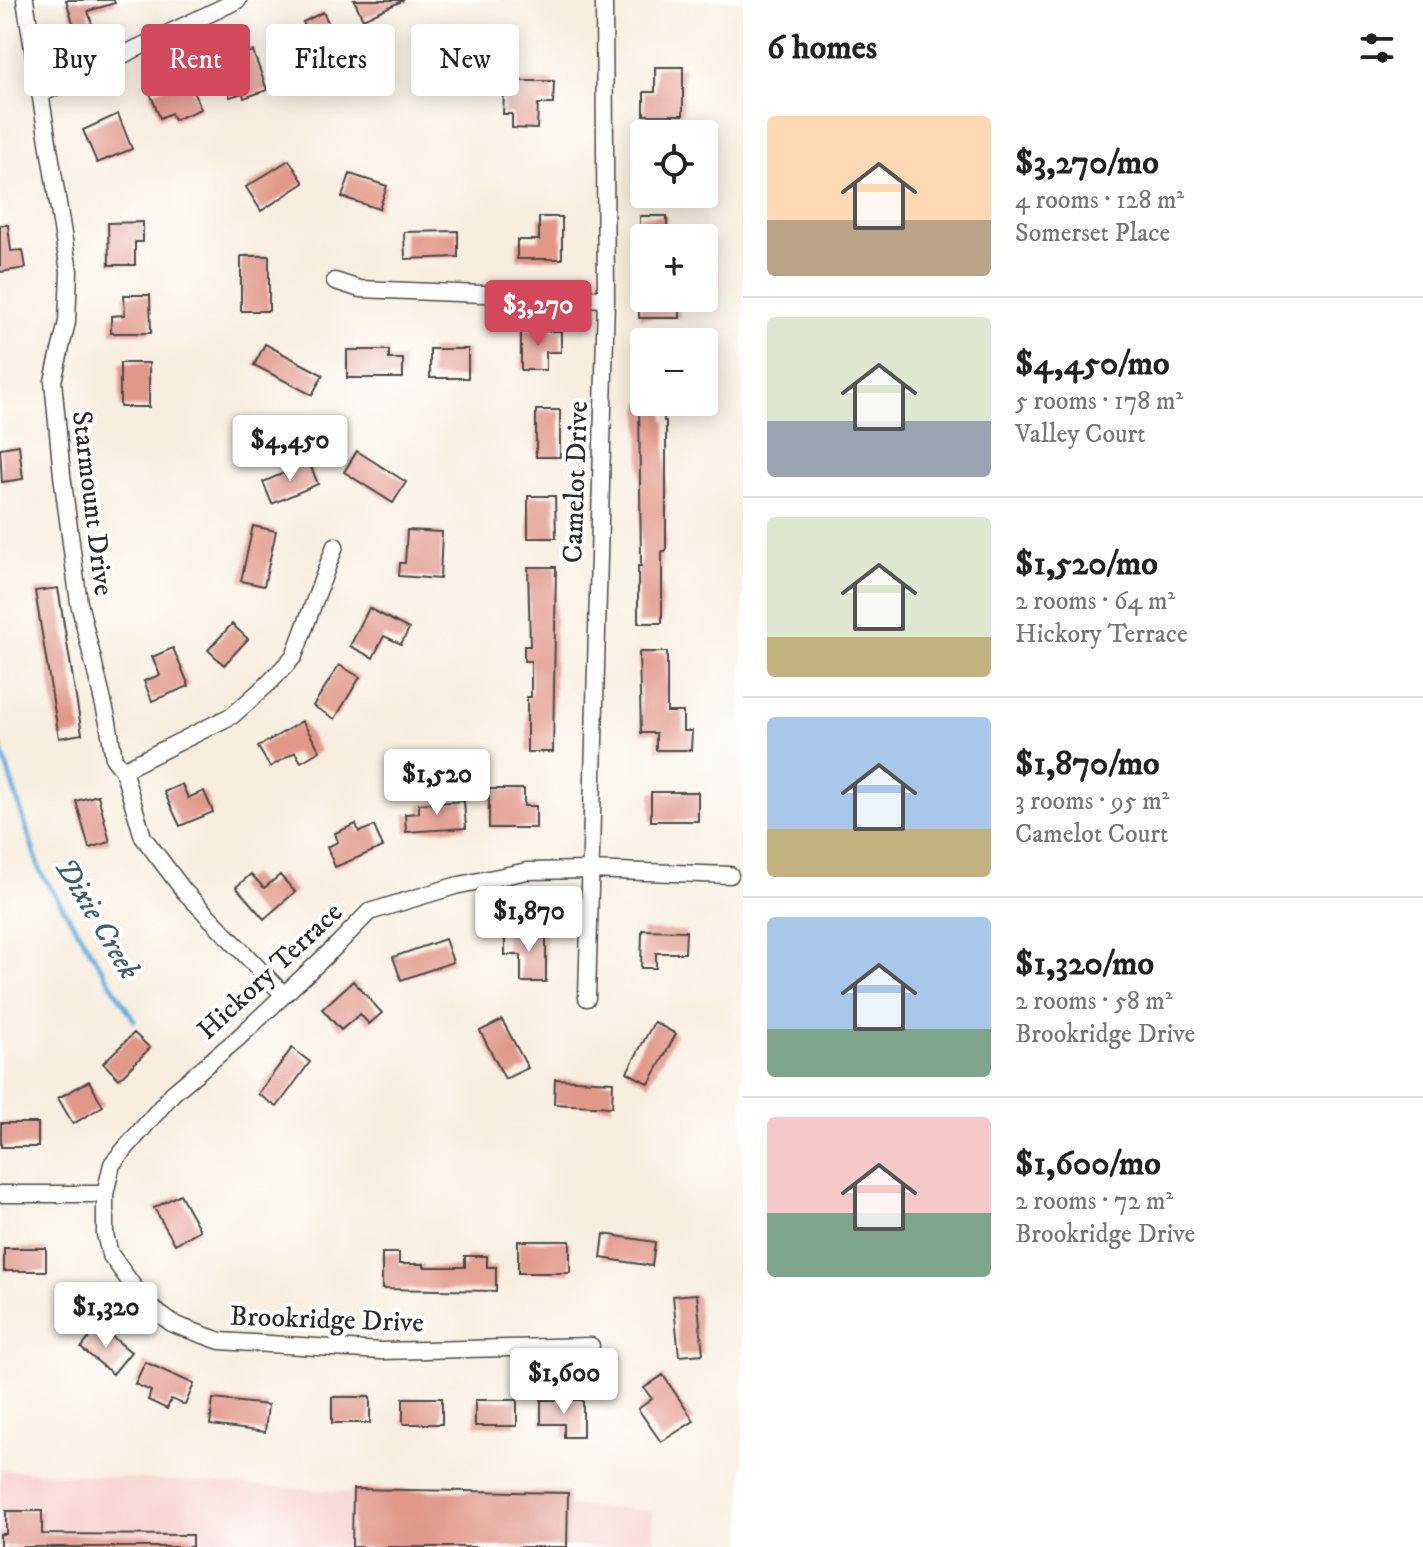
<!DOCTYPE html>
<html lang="en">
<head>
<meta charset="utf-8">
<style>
  body { margin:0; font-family:"IM FELL DW Pica",serif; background:#f6f6f6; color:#222; height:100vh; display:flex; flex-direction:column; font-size:30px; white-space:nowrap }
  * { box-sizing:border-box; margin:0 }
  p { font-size:26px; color:#767676 }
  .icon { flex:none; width:44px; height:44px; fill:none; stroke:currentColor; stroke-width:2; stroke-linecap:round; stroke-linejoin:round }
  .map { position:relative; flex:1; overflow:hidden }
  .sheet { display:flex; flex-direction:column; background:#fff; width:680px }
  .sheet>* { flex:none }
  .hud { position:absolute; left:24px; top:24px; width:598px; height:72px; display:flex; gap:16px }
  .tools { position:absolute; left:630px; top:120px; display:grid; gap:16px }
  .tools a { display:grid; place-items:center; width:88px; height:88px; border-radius:8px; background:#fff; box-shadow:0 4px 20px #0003; font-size:40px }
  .price { position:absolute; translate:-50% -68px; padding:0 18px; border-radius:8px; background:#fff; color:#222; font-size:26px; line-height:52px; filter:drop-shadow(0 2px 4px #0008) }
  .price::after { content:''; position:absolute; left:50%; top:48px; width:24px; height:18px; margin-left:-12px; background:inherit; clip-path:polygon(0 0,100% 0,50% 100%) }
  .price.selected { background:#d1495b; color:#fff }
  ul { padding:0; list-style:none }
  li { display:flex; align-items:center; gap:24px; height:200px; padding:0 24px }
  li+li { border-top:2px solid #e0e0e0 }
  li span { display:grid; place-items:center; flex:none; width:224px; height:160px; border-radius:8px; color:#555 }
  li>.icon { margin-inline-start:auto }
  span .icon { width:96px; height:96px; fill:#fffc; stroke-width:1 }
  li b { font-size:34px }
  h2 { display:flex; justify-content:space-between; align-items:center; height:96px; padding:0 24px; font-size:34px }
  .pill { padding:0 28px; border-radius:8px; background:#fff; box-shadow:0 4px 20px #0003; font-size:28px; line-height:72px }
  .pill.selected { background:#d1495b; color:#fff }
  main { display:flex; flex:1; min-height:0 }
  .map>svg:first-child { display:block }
  .built { fill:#f7d0cc }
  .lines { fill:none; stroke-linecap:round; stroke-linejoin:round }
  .stream { stroke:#61b1dc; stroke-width:5 }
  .building { fill:#e19889 }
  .minor-casing { stroke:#4a4846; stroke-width:19 }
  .minor { stroke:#fff; stroke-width:16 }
  .labels { text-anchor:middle; stroke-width:8; stroke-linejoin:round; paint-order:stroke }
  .street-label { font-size:28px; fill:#2b2b2b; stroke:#fff }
  .water-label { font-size:30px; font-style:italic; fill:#416172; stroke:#fff }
</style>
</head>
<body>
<main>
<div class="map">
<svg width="743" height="1547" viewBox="0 0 743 1547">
  <rect width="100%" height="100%" fill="#fff"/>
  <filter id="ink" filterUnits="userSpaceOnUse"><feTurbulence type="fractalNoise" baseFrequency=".0125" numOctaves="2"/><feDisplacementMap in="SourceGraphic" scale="16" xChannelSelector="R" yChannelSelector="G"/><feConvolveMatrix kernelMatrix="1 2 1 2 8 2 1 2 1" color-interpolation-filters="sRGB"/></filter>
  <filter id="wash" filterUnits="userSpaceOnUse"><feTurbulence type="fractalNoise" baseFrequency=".006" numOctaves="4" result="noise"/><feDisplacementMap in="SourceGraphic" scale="32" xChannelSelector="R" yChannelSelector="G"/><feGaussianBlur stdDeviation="1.8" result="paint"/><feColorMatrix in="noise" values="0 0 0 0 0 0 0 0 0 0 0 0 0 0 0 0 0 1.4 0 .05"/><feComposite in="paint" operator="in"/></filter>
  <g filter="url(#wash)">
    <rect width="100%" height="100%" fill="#f8eede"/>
    <!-- built -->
    <path class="built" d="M 0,1470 L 652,1511 L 655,1547 L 0,1547 Z"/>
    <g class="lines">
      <!-- stream -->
      <path class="stream" d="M 0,745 L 40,871 L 134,1020"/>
    </g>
    <g id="blocks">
      <!-- building -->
      <path class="building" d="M 66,0 L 114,0 L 115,3 L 88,11 L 92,24 L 75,29 Z
        M 354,0 L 404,0 L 363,19 Z
        M 323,12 L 341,48 L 306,64 L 293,36 L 306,30 L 303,22 Z
        M 253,51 L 267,90 L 244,98 L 243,93 L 230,97 L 222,73 L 239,67 L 236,57 Z
        M 655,67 L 683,67 L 683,115 L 644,115 L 644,92 L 655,92 Z
        M 188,78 L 201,109 L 174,120 L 171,113 L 160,118 L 150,93 Z
        M 513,81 L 554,81 L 553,104 L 538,104 L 537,129 L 512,128 L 512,114 L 503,114 L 504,93 L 512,93 Z
        M 118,114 L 132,149 L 97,163 L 83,130 Z
        M 289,160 L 304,183 L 261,211 L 246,187 Z
        M 350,174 L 387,186 L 379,209 L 342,197 Z
        M 640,216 L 667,216 L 667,238 L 640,238 Z
        M 539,217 L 562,217 L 562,259 L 517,259 L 517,240 L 539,240 Z
        M 143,222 L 143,242 L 135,242 L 135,265 L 109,265 L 108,223 Z
        M 0,225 L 8,225 L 11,251 L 23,250 L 26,268 L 0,272 Z
        M 458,231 L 458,257 L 405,259 L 404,232 Z
        M 241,256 L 269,256 L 269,311 L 241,311 Z
        M 124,295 L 150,295 L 151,333 L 111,333 L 111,316 L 125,315 Z
        M 639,298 L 680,298 L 680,318 L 639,318 Z
        M 521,331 L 561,331 L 561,352 L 546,352 L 546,370 L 521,370 Z
        M 265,344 L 323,375 L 312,395 L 254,365 Z
        M 430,349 L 468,349 L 468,378 L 430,378 Z
        M 347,350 L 389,350 L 389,359 L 403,359 L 403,378 L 347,378 Z
        M 120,363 L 149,363 L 149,407 L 120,407 Z
        M 639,402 L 664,402 L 664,421 L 666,421 L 666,551 L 662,551 L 662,623 L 638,623 L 638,566 L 641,566 Z
        M 536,410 L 560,410 L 560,457 L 536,457 Z
        M 19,445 L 23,479 L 2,482 L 0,448 Z
        M 357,451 L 406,482 L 393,503 L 344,472 Z
        M 309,462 L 318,484 L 272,504 L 263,482 Z
        M 528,496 L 555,496 L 556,538 L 528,538 Z
        M 253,526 L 276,531 L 264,586 L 241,581 Z
        M 407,530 L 442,532 L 440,579 L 399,576 L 400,563 L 405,563 Z
        M 528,567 L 556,567 L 553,752 L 527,752 L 527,697 L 531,697 L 531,661 L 524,661 L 524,646 L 530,646 Z
        M 58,588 L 82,734 L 59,738 L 35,591 Z
        M 369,608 L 409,629 L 401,644 L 384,636 L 373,658 L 350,646 Z
        M 232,624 L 248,639 L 224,665 L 208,650 Z
        M 173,648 L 189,686 L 152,701 L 144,681 L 160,675 L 152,657 Z
        M 639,652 L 667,652 L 667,712 L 683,712 L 683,731 L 692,731 L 691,750 L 656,750 L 656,733 L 641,733 Z
        M 339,665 L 360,677 L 335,719 L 313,706 Z
        M 302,721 L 320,751 L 301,762 L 295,752 L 270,767 L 258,747 Z
        M 182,784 L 188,798 L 204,791 L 213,812 L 180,826 L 164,792 Z
        M 489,789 L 524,789 L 524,806 L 536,806 L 536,828 L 489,828 Z
        M 651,792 L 698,792 L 698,821 L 651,821 Z
        M 98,795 L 110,842 L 89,848 L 76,801 Z
        M 464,801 L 466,828 L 406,832 L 405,814 L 419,813 L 419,804 Z
        M 356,824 L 359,832 L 374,826 L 383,847 L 335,867 L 327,847 L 338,842 L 335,833 Z
        M 251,874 L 264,888 L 280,875 L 295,892 L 264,919 L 236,887 Z
        M 642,930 L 686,931 L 685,953 L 656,953 L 656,968 L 641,968 Z
        M 505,932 L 546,932 L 546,982 L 521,982 L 521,955 L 505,955 Z
        M 445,939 L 453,962 L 401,980 L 393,957 Z
        M 353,981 L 382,1013 L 369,1024 L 360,1014 L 341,1030 L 322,1009 Z
        M 502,1020 L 528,1068 L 505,1079 L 480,1031 Z
        M 654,1022 L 676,1034 L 649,1084 L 627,1072 Z
        M 134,1033 L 150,1048 L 119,1079 L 103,1063 Z
        M 292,1048 L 310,1062 L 277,1107 L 258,1094 Z
        M 555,1079 L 613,1082 L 612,1107 L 554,1104 Z
        M 89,1081 L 103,1106 L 73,1124 L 58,1098 Z
        M 1,1123 L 38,1123 L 38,1147 L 1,1147 Z
        M 180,1194 L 200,1230 L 175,1244 L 154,1208 Z
        M 604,1234 L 655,1242 L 652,1266 L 601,1258 Z
        M 518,1241 L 570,1241 L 570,1273 L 518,1273 Z
        M 4,1248 L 46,1248 L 46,1271 L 4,1271 Z
        M 382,1253 L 399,1253 L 399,1264 L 424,1264 L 424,1267 L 465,1267 L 465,1256 L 487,1256 L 487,1267 L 496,1267 L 496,1291 L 382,1289 Z
        M 697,1294 L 703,1354 L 679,1356 L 673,1296 Z
        M 99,1326 L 131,1352 L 113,1374 L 81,1348 Z
        M 145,1362 L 194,1384 L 185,1405 L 171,1399 L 167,1409 L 148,1400 L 151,1391 L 135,1384 Z
        M 663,1375 L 694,1421 L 661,1442 L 638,1409 L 652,1399 L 644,1388 Z
        M 332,1397 L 370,1397 L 370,1423 L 332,1423 Z
        M 403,1398 L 442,1398 L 442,1424 L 403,1424 Z
        M 213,1399 L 268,1405 L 265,1432 L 210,1425 Z
        M 475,1400 L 517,1400 L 517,1426 L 475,1426 Z
        M 541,1400 L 583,1400 L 583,1437 L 564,1437 L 564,1424 L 541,1424 Z
        M 353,1489 L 568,1493 L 567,1547 L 352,1547 Z
        M 6,1511 L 42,1511 L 42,1534 L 192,1535 L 192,1547 L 0,1547 L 0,1534 L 6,1534 Z"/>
    </g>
  </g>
  <g filter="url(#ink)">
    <use href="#blocks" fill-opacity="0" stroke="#4a4846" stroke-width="2"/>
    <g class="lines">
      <defs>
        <path id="minor" d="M 25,0 L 69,271 L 67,322 L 53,381 L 62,475 L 79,603 L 108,722 L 114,759 L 123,770 L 233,715 L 271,681 L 294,656 L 335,546
          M 41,94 L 238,0
          M 335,281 L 360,289 L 606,299
          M 123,770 L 143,837 L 184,891 L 284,995
          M 587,998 L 606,299 L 604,0
          M 0,1194 L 105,1194
          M 591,1346 L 381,1351 L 220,1341 L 173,1324 L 146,1304 L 110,1254 L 105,1234 L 105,1194 L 112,1164 L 173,1093 L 237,1039 L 335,947 L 369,912 L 455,886 L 527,871 L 589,870 L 730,875"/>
      </defs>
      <!-- minor casing -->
      <use href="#minor" class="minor-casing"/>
      <!-- minor -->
      <use href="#minor" class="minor"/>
    </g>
  </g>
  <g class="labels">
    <!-- street labels -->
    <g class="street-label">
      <text transform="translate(574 482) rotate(-88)" y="10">Camelot Drive</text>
      <text transform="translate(94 503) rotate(83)" y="10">Starmount Drive</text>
      <text transform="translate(269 970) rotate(-43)" y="10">Hickory Terrace</text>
      <text transform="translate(327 1318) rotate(2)" y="10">Brookridge Drive</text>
    </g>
    <!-- water labels -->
    <g class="water-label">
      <text transform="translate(98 918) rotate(59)" y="10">Dixie Creek</text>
    </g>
  </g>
</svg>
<div class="tools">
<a><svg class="icon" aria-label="locate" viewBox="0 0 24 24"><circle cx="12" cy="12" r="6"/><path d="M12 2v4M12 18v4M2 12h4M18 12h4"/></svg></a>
<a>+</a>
<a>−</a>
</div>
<b class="price selected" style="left:538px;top:348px">$3,270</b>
<b class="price" style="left:290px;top:483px">$4,450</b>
<b class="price" style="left:437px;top:817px">$1,520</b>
<b class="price" style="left:529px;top:954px">$1,870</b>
<b class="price" style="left:106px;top:1350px">$1,320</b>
<b class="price" style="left:564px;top:1416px">$1,600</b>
<div class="hud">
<a class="pill">Buy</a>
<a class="pill selected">Rent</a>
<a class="pill">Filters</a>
<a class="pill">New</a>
</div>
</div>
<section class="sheet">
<h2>6 homes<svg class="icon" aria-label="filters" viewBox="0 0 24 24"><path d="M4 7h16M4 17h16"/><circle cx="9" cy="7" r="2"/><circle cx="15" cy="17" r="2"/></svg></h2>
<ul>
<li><span style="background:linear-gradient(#ffd9b3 65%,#b9a48a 0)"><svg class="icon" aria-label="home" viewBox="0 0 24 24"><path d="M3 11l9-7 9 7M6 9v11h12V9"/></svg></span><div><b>$3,270/mo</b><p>4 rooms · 128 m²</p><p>Somerset Place</p></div></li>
<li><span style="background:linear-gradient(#dfe7d0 65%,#9aa5b1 0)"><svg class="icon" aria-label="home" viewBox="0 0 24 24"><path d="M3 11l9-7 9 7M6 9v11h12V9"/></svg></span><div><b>$4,450/mo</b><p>5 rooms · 178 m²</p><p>Valley Court</p></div></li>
<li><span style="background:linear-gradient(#dfe7d0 75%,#c2b280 0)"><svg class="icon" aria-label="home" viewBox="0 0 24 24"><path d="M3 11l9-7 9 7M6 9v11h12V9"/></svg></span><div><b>$1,520/mo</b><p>2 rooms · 64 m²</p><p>Hickory Terrace</p></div></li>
<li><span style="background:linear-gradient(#a9c7e8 70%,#c2b280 0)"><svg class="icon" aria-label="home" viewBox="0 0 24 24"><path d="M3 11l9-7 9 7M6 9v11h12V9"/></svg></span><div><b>$1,870/mo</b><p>3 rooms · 95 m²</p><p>Camelot Court</p></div></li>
<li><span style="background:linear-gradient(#a9c7e8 70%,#7fa58c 0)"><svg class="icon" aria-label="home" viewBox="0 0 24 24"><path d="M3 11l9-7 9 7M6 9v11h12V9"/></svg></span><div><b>$1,320/mo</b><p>2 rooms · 58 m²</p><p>Brookridge Drive</p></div></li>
<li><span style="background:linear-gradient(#f6c9c9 60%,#7fa58c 0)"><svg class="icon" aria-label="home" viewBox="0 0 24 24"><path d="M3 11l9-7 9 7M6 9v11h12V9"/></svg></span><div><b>$1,600/mo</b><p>2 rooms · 72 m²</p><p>Brookridge Drive</p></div></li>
</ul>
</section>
</main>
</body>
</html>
